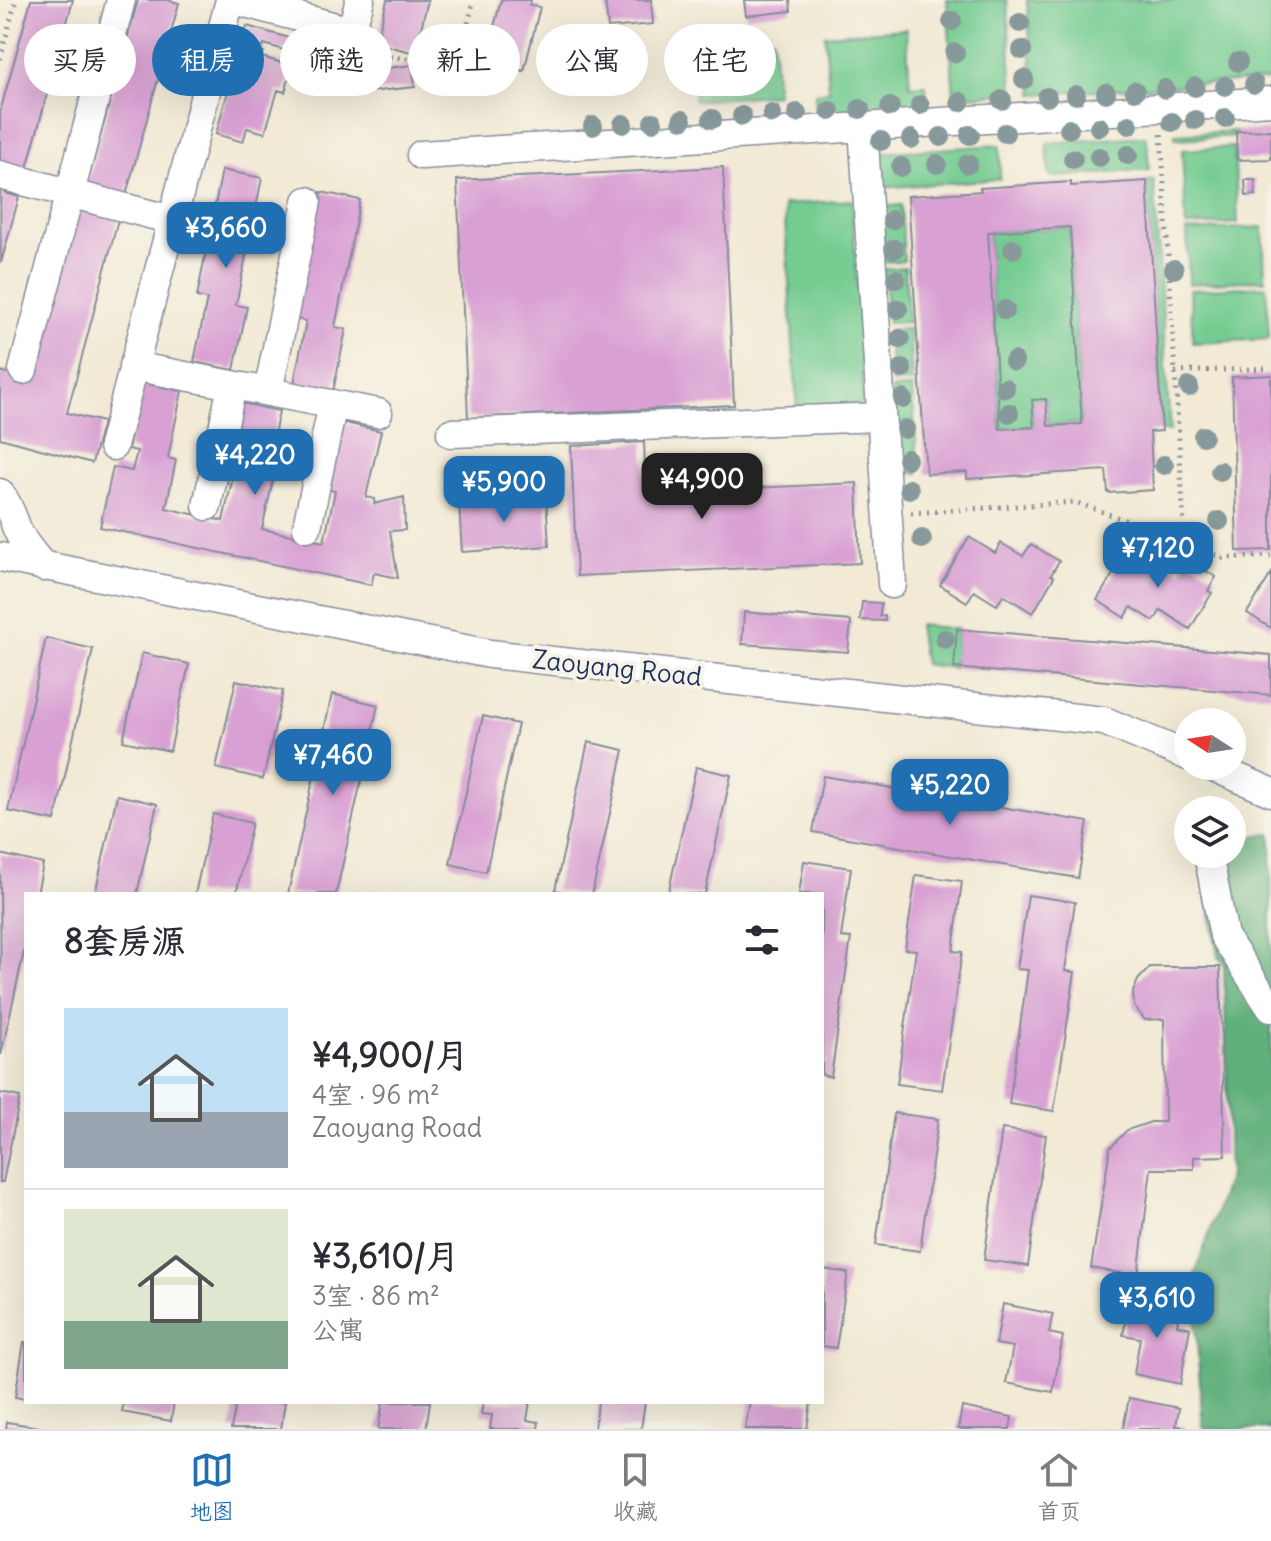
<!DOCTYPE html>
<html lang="zh">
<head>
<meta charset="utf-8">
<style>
  body { margin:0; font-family:Delius,"LXGW WenKai TC",sans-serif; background:#f2f2f3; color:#2b2b33; height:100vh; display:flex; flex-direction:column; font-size:30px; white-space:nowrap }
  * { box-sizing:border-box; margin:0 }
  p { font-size:26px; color:#7c7c81 }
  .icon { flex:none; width:44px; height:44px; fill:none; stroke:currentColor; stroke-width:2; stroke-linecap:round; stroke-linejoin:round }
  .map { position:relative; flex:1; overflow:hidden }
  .panel { position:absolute; left:24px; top:892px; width:800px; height:512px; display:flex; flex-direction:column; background:#fff; border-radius:0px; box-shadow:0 8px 32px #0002 }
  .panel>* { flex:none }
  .banner { position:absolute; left:24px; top:24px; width:800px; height:72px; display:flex; gap:16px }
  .needle { width:52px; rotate:282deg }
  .buttons { position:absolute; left:1174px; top:708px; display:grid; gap:16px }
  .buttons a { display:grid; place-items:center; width:72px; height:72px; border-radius:50%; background:#fff; box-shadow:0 8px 32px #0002; font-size:40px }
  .price { position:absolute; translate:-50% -68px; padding:0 18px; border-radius:16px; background:#1f6fb2; color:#fff; font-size:26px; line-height:52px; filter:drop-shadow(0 2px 4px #0008) }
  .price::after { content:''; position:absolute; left:50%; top:48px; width:24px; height:18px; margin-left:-12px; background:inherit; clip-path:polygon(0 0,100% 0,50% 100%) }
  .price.active { background:#222; color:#fff }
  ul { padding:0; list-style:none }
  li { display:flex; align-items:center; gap:24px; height:200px; padding:0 40px }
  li+li { border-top:2px solid #e1e1e2 }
  li span { display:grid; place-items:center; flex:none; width:224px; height:160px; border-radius:0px; color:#555 }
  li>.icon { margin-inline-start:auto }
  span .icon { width:96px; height:96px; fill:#fffc; stroke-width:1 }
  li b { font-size:34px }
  h2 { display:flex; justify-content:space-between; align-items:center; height:96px; padding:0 40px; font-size:34px }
  .chip { padding:0 28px; border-radius:36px; background:#fff; box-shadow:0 8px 32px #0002; font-size:28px; line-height:72px }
  .chip.active { background:#1f6fb2; color:#fff }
  .tabs { display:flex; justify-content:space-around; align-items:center; height:112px; border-top:2px solid #e1e1e2; background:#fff; font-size:22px; color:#7c7c81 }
  .tabs a { display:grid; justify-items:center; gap:4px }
  .tabs .active { color:#1f6fb2 }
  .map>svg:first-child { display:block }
  .green { fill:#75cc91; stroke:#487e78; stroke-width:2 }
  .forest { fill:#60b07b; stroke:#3e706c; stroke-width:2 }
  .building { fill:#d9a0d4; fill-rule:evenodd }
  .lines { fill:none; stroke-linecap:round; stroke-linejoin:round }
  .minor-casing { stroke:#868c9a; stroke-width:31 }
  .path { stroke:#868c9a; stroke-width:5; stroke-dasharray:2 6; stroke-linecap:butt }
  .minor { stroke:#fff; stroke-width:28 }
  .tree { fill:#88999b }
  .labels { text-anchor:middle; stroke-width:8; stroke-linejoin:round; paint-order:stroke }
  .street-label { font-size:26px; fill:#1b2f5e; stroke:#f7f3e8 }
</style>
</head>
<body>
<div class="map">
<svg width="1271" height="1429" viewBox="0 0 1271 1429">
  <rect width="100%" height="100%" fill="#f7f3e8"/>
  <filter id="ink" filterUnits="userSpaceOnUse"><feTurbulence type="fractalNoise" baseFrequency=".0125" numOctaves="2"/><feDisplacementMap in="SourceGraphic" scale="16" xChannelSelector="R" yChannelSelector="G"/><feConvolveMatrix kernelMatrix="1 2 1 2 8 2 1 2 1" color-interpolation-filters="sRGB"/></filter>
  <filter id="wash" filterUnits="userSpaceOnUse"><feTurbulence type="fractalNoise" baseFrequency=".006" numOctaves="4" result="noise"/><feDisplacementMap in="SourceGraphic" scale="32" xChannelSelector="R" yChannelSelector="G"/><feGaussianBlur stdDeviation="1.8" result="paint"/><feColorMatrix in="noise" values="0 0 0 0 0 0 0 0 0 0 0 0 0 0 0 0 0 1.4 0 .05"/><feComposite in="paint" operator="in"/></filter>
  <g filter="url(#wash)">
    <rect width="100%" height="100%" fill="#f2ead5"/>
    <!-- green -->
    <path class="green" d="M 947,0 L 1007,0 L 1013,93 L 954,97 Z
      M 1027,0 L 1271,0 L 1271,80 L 1034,94 Z
      M 906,29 L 910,86 L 926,85 L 927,107 L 816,115 L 815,93 L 829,91 L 825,35 Z
      M 773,37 L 777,94 L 695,101 L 692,44 Z
      M 1236,131 L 1236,136 L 1175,139 L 1175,134 Z
      M 1145,136 L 1147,139 L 1149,170 L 1054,177 L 1051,176 L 1049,173 L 1047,145 L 1048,143 Z
      M 998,145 L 1000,148 L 1000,179 L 879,188 L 877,158 L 879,153 Z
      M 1234,147 L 1238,223 L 1186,226 L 1182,150 Z
      M 1154,180 L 1170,431 L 1162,431 L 1147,181 Z
      M 852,200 L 864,404 L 797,407 L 784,205 Z
      M 901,205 L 904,261 L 884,262 L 880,207 Z
      M 1070,227 L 1082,424 L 1048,426 L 1046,399 L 1032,401 L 1034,427 L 1000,429 L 988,232 Z
      M 1263,227 L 1265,280 L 1189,284 L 1187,231 Z
      M 905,267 L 908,322 L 888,323 L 884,269 Z
      M 1266,286 L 1269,339 L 1193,343 L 1190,290 Z
      M 909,329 L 912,382 L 892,383 L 889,330 Z
      M 912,388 L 918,473 L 897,474 L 892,389 Z
      M 918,625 L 957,629 L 954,668 L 924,664 Z"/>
    <!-- forest -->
    <path class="forest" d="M 1271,834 L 1271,1429 L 1203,1429 L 1193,1281 L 1229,1175 L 1224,963 L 1218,956 L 1200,854 L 1232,854 L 1232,840 Z"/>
    <g id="blocks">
      <!-- building -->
      <path class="building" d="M 31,0 L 73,0 L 27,168 L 0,161 L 0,112 Z
        M 138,0 L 167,0 L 179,3 L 126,195 L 87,184 Z
        M 387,0 L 428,0 L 415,53 L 376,43 Z
        M 501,0 L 531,0 L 529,5 L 540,7 L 524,71 L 485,61 Z
        M 605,0 L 651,0 L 653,24 L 608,28 Z
        M 744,0 L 790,0 L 791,11 L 746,16 Z
        M 247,26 L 300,41 L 297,54 L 264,44 L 263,48 L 243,42 Z
        M 241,45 L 264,52 L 262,57 L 292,66 L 285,92 L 278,90 L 265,133 L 247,128 L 243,142 L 216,134 Z
        M 412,65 L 415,87 L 359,93 L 356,72 Z
        M 1271,130 L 1271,159 L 1237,160 L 1236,131 Z
        M 723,167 L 734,405 L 468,418 L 457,180 Z
        M 222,170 L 262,178 L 236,305 L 247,307 L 234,370 L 194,362 L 207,299 L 197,297 Z
        M 1245,180 L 1255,180 L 1256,195 L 1246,196 Z
        M 1147,181 L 1162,431 L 1150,432 L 1153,490 L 1108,493 L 1106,470 L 967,479 L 967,472 L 926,474 L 908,196 L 981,191 L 980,188 L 1071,182 L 1071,186 ZM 1070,227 L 1082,424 L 1048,426 L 1046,399 L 1032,400 L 1034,427 L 1000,429 L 988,232 Z
        M 0,182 L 8,184 L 6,193 L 19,197 L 1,263 Z
        M 321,192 L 360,200 L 335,327 L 346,329 L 333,392 L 294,384 L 306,321 L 295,319 Z
        M 79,210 L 118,220 L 67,413 L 103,422 L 92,463 L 0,438 L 0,371 L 34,380 Z
        M 1271,375 L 1271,550 L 1237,551 L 1232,377 Z
        M 143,383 L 182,391 L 168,458 L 176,460 L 166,508 L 223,521 L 234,472 L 225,470 L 240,403 L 279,411 L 265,478 L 273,480 L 262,529 L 324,542 L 335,491 L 327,489 L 341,422 L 381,431 L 366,497 L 375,499 L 374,504 L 404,497 L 405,530 L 390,531 L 398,578 L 374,573 L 371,585 L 100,527 L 113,467 L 132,471 L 137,451 L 128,449 Z
        M 644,442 L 646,493 L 857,483 L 860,563 L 577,576 L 571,446 Z
        M 546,497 L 549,546 L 462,552 L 459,503 Z
        M 969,537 L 995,553 L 1001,543 L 1023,556 L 1031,544 L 1059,561 L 1051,575 L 1054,577 L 1033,613 L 1003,595 L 997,605 L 974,591 L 967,602 L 940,585 Z
        M 1126,553 L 1152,569 L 1158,559 L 1181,572 L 1188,560 L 1216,577 L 1208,591 L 1212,593 L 1190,629 L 1161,610 L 1154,621 L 1131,607 L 1125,618 L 1097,600 Z
        M 1271,574 L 1271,628 L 1247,613 Z
        M 862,602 L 881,603 L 880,616 L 885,616 L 885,621 L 860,620 Z
        M 744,612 L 851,621 L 848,652 L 742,644 Z
        M 957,629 L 1271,655 L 1271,695 L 954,668 Z
        M 46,638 L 93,649 L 55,821 L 8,811 Z
        M 142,653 L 189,664 L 170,751 L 123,741 Z
        M 236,680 L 283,691 L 263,779 L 216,768 Z
        M 332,694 L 378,705 L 336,894 L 288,894 Z
        M 483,716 L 518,724 L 486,872 L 450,864 Z
        M 588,742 L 624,750 L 592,894 L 573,894 L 555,890 Z
        M 696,767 L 731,775 L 705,894 L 668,894 Z
        M 823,776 L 1088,822 L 1078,878 L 813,832 Z
        M 117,795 L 157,804 L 137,894 L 95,894 Z
        M 213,814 L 252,823 L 236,894 L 195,894 Z
        M 0,854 L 43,864 L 37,894 L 26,894 L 26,943 L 1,1055 Z
        M 804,861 L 851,868 L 841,937 L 851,938 L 831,1077 L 822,1075 L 822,894 L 799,894 Z
        M 916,875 L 962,881 L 953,951 L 962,952 L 942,1090 L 897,1084 L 916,950 L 905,949 Z
        M 1028,895 L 1075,902 L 1065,971 L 1075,972 L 1054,1111 L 1009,1104 L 1028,970 L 1017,969 Z
        M 1150,967 L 1220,967 L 1225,1156 L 1194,1157 L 1194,1169 L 1151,1169 L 1138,1276 L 1091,1268 L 1110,1148 L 1127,1130 L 1151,1122 L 1165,1122 L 1164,1019 L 1145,1020 L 1134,1006 L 1133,992 L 1138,980 Z
        M 0,1093 L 20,1097 L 3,1182 L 0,1182 Z
        M 894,1113 L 938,1119 L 920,1251 L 876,1245 Z
        M 1002,1129 L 1046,1135 L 1028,1266 L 984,1260 Z
        M 822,1269 L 848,1273 L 836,1348 L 822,1346 Z
        M 1130,1298 L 1180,1307 L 1177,1325 L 1190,1328 L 1180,1384 L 1134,1374 L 1140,1338 L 1123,1335 Z
        M 1003,1304 L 1053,1314 L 1049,1333 L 1063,1336 L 1053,1392 L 1006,1383 L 1013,1347 L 996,1344 Z
        M 24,1342 L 26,1342 L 26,1399 L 15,1397 Z
        M 1129,1398 L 1179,1408 L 1176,1426 L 1186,1427 L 1186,1429 L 1123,1429 Z
        M 124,1402 L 174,1402 L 171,1421 L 122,1412 Z
        M 236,1402 L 285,1402 L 281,1429 L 231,1429 Z
        M 383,1402 L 430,1402 L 426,1429 L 378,1429 Z
        M 483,1402 L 530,1402 L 527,1420 L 539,1422 L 538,1429 L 490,1429 L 492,1415 L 481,1414 Z
        M 598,1402 L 645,1402 L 641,1429 L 594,1429 Z
        M 750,1402 L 811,1402 L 807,1429 L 745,1429 Z
        M 962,1407 L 1012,1417 L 1010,1429 L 958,1429 Z
        M 7,1422 L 40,1427 L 40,1429 L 6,1429 Z"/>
    </g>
  </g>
  <g filter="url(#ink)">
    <use href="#blocks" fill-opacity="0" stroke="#868c9a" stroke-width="2"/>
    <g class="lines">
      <defs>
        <path id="minor" d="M 234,0 L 351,31 L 360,0
          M 863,126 L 892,584
          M 421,155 L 1271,101
          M 0,175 L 172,220
          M 133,366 L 378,413
          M 23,370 L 121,0
          M 268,392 L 307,201
          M 451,433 L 881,417
          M 113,446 L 230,0
          M 0,493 C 9,505 12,516 17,529 C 23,544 34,555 44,567
          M 207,506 L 232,385
          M 307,527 L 333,404
          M 0,557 L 490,654 L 1104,721 L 1188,756
          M 1211,766 L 1271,792
          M 1208,854 L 1224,936 L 1271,1008"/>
      </defs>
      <!-- minor casing -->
      <use href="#minor" class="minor-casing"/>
      <!-- path -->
      <path class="path" d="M 368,50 L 371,54 L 457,66 L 474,0
        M 0,59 L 16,0
        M 1175,372 L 1271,368
        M 911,513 L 1075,502 L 1185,542 L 1161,133
        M 1185,542 L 1223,558 L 1271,556"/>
      <!-- minor -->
      <use href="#minor" class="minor"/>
    </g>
    <!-- trees -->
    <g class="tree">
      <circle cx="952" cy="21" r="10"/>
      <circle cx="1020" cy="23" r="10"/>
      <circle cx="1022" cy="50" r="10"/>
      <circle cx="955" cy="53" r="10"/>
      <circle cx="1238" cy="62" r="10"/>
      <circle cx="1024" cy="79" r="10"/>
      <circle cx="1254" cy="84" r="10"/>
      <circle cx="1225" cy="86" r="10"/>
      <circle cx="1195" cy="87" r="10"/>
      <circle cx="1165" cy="89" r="10"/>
      <circle cx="1135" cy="91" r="10"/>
      <circle cx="1106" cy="93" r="10"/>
      <circle cx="1076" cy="95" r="10"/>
      <circle cx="1047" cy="97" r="10"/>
      <circle cx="1002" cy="100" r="10"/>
      <circle cx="960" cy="102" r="10"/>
      <circle cx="920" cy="105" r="10"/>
      <circle cx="890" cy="107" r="10"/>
      <circle cx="860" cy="109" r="10"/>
      <circle cx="830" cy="111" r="10"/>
      <circle cx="797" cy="113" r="10"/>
      <circle cx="772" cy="114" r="10"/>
      <circle cx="742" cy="116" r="10"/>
      <circle cx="1225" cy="118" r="10"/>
      <circle cx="712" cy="119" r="10"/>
      <circle cx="682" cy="120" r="10"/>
      <circle cx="1195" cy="120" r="10"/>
      <circle cx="653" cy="122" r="10"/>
      <circle cx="1172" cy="122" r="10"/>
      <circle cx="623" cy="124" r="10"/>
      <circle cx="1129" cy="125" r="10"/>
      <circle cx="593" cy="126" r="10"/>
      <circle cx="1099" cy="127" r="10"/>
      <circle cx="1069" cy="129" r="10"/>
      <circle cx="1005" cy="133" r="10"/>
      <circle cx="970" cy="135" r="10"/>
      <circle cx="941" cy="137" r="10"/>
      <circle cx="911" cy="139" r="10"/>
      <circle cx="881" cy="141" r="10"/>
      <circle cx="1128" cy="155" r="10"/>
      <circle cx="1099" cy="157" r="10"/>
      <circle cx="1073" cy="159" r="10"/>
      <circle cx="937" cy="164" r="10"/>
      <circle cx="968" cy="164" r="10"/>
      <circle cx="901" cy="167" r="10"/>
      <circle cx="892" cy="220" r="10"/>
      <circle cx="894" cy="249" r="10"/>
      <circle cx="1013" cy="249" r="10"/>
      <circle cx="1174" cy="269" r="10"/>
      <circle cx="896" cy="279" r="10"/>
      <circle cx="898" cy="309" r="10"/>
      <circle cx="1005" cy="310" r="10"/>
      <circle cx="900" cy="339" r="10"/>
      <circle cx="1014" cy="361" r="10"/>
      <circle cx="902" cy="369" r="10"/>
      <circle cx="1189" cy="387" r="10"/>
      <circle cx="1005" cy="388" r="10"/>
      <circle cx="903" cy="399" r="10"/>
      <circle cx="1009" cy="413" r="10"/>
      <circle cx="905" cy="429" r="10"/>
      <circle cx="1203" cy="436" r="10"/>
      <circle cx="907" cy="459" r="10"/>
      <circle cx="1164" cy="465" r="10"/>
      <circle cx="1220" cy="471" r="10"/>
      <circle cx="909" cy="489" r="10"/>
      <circle cx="1219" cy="521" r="10"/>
      <circle cx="922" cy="539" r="10"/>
      <circle cx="945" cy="639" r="10"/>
    </g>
  </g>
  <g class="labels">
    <!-- street labels -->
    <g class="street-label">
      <text transform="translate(617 668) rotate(6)" y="9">Zaoyang Road</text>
    </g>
  </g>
</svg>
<div class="buttons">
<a><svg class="needle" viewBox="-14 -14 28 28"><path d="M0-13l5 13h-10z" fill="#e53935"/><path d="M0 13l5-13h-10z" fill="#7c7c81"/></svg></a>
<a><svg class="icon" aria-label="layers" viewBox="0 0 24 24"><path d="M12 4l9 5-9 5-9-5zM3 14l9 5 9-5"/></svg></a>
</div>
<b class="price" style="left:226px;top:270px">¥3,660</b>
<b class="price" style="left:255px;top:497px">¥4,220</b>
<b class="price active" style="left:702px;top:521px">¥4,900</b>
<b class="price" style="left:504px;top:524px">¥5,900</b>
<b class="price" style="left:1158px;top:590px">¥7,120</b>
<b class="price" style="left:333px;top:797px">¥7,460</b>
<b class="price" style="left:950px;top:827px">¥5,220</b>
<b class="price" style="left:1157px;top:1340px">¥3,610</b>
<div class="banner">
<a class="chip">买房</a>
<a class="chip active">租房</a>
<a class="chip">筛选</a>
<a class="chip">新上</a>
<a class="chip">公寓</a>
<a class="chip">住宅</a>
</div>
<section class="panel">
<h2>8套房源<svg class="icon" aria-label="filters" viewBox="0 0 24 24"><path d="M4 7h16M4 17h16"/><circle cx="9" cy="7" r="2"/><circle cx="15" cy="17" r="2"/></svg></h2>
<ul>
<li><span style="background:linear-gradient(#bfe0f5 65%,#9aa5b1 0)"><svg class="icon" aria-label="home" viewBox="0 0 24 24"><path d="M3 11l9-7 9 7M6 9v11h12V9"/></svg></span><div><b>¥4,900/月</b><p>4室 · 96 m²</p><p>Zaoyang Road</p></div></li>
<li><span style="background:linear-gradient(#dfe7d0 70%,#7fa58c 0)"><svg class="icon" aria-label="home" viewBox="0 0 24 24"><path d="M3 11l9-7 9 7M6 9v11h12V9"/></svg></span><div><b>¥3,610/月</b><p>3室 · 86 m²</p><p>公寓</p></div></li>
</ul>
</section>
</div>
<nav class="tabs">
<a class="active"><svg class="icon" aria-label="map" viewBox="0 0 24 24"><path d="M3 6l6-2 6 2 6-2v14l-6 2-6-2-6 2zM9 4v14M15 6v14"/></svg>地图</a>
<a><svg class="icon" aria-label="saved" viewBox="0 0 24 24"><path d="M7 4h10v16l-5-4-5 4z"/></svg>收藏</a>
<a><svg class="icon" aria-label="home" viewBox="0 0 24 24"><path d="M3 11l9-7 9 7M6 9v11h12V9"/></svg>首页</a>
</nav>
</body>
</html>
